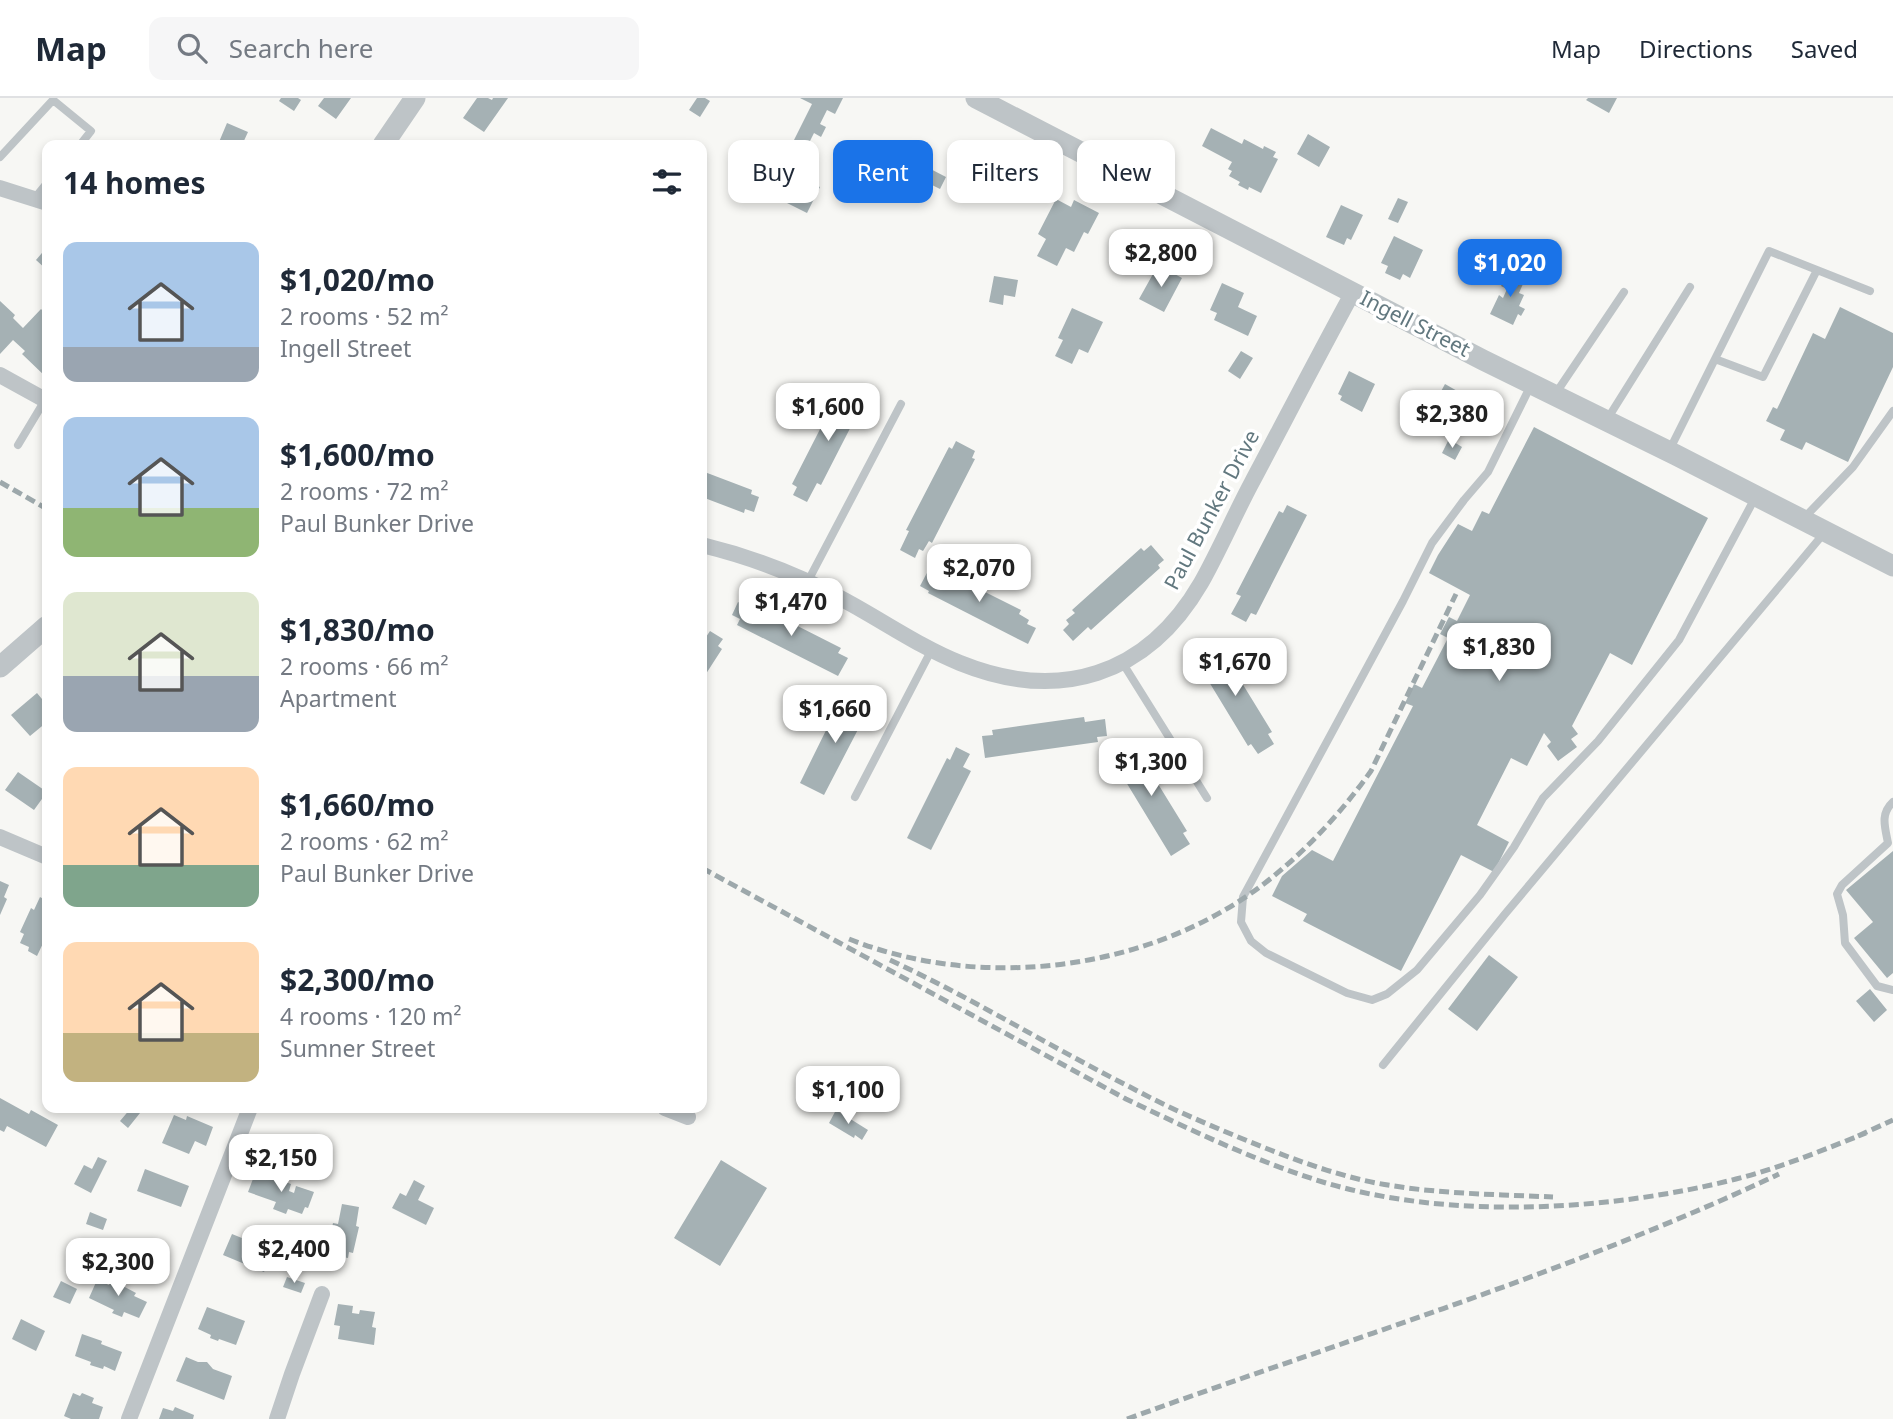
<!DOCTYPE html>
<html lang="en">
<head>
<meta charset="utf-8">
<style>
  body { margin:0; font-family:"Noto Sans",sans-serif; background:#f6f6f7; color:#1f2937; height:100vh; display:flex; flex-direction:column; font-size:26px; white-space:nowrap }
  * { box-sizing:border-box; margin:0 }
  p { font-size:23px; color:#747a83 }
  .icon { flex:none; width:38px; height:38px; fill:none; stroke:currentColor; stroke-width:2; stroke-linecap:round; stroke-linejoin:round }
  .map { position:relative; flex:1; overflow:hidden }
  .side { position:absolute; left:42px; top:42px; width:665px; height:973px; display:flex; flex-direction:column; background:#fff; border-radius:14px; box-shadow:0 4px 10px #0003 }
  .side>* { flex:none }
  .hud { position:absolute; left:728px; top:42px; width:665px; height:63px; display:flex; gap:14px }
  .price { position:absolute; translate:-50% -60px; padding:0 16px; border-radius:14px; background:#fff; color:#222; font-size:23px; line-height:46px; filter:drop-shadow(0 2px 4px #0008) }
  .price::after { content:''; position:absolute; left:50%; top:42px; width:21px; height:16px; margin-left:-10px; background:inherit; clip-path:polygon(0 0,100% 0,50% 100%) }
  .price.selected { background:#1a73e8; color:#fff }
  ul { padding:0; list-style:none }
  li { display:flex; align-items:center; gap:21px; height:175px; padding:0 21px }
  li span { display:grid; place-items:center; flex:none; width:196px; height:140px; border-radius:14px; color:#555 }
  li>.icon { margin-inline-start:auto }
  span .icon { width:84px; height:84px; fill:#fffc; stroke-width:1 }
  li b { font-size:30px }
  h2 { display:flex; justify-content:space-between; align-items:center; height:84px; padding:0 21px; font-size:30px }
  .tag { padding:0 24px; border-radius:14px; background:#fff; box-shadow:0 4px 10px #0003; font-size:24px; line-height:63px }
  .tag.selected { background:#1a73e8; color:#fff }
  header { display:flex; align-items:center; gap:42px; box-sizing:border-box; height:98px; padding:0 35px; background:#fff; border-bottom:2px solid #e0e1e3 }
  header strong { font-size:33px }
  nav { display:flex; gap:38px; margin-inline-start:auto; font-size:24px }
  .search { width:490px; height:63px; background:#f6f6f7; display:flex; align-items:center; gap:18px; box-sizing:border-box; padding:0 24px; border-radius:14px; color:#747a83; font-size:26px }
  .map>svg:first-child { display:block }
  .building { fill:#a5b1b4 }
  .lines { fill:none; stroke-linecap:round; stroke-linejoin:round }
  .service { stroke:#bec4c7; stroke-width:8 }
  .minor { stroke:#bec4c7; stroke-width:16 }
  .tertiary { stroke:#bec4c7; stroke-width:21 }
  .rail { stroke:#9da8ab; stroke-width:5; stroke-dasharray:10 5; stroke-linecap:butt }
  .labels { text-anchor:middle; stroke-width:7; stroke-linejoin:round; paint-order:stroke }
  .street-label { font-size:21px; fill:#62787f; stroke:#fff }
</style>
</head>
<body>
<header>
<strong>Map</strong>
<div class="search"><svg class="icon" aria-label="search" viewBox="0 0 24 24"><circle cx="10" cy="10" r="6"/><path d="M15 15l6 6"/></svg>Search here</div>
<nav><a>Map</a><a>Directions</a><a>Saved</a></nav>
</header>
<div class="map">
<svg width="1893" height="1321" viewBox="0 0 1893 1321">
  <rect width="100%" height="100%" fill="#f7f7f4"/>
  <!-- building -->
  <path class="building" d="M 281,0 L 298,0 L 301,2 L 294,13 L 279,3 Z
    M 324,0 L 351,0 L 336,21 L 318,8 Z
    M 477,0 L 488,0 L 492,2 L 493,0 L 508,0 L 484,34 L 463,20 Z
    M 697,0 L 705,0 L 710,3 L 700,19 L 689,12 Z
    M 800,0 L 843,0 L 835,16 L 827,12 L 820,26 L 826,29 L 821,39 L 814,35 L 806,51 L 793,44 L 812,6 Z
    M 1588,0 L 1617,0 L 1609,15 L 1586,2 Z
    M 227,25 L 248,34 L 242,47 L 227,47 L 219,44 Z
    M 1211,30 L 1242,46 L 1244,41 L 1263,51 L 1264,48 L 1276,54 L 1273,59 L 1278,61 L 1261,95 L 1249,89 L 1248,92 L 1238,87 L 1240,84 L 1229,78 L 1232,73 L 1228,71 L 1232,64 L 1202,48 Z
    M 1308,36 L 1330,49 L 1319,69 L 1297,56 Z
    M 919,65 L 946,79 L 940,91 L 932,87 L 923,103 L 895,89 L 904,73 L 914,77 Z
    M 792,75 L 820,89 L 807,115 L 779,101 Z
    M 1398,100 L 1408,104 L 1398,125 L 1388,121 Z
    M 1056,101 L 1071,109 L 1074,102 L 1099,115 L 1088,136 L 1084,134 L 1074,154 L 1066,150 L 1057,168 L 1037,158 L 1046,141 L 1038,136 Z
    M 1341,107 L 1363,117 L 1351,142 L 1347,140 L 1344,147 L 1326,139 Z
    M 1394,138 L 1423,152 L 1410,180 L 1403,176 L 1400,182 L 1385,175 L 1388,168 L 1381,165 Z
    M 47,149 L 47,172 L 36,162 Z
    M 1158,167 L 1182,180 L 1164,214 L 1139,201 Z
    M 1509,171 L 1526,179 L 1519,195 L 1524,197 L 1519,208 L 1525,211 L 1521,218 L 1518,216 L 1513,227 L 1490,216 L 1499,197 L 1503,200 L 1507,191 L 1501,188 Z
    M 994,178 L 1018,182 L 1015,199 L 1004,197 L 1003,207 L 989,204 Z
    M 1222,185 L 1244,195 L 1238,209 L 1257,218 L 1248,238 L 1214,222 L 1217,215 L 1210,212 Z
    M 0,203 L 15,217 L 13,220 L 23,230 L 41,211 L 47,217 L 47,280 L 22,256 L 25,253 L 13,242 L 0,256 Z
    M 1840,209 L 1893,235 L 1893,269 L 1848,364 L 1806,344 L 1802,352 L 1780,342 L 1785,332 L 1766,323 L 1773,309 L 1777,311 L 1813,235 L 1825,241 Z
    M 1072,210 L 1103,224 L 1088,255 L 1079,251 L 1072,266 L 1055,258 L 1063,242 L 1058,240 Z
    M 1241,253 L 1253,260 L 1240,281 L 1228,273 Z
    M 1349,273 L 1375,286 L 1362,314 L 1340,302 L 1342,298 L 1338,296 Z
    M 1445,286 L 1473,302 L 1461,323 L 1447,315 L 1441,325 L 1428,317 Z
    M 847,288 L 863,297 L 860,304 L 863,305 L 821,387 L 817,385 L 807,404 L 793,397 L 797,389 L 792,386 L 839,294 L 843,296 Z
    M 1534,329 L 1708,420 L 1632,567 L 1610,555 L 1572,628 L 1578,636 L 1571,641 L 1577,649 L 1558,663 L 1547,648 L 1551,644 L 1544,635 L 1527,668 L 1511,660 L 1477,727 L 1509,744 L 1494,774 L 1461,757 L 1401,873 L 1303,823 L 1307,816 L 1272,798 L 1282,778 L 1312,752 L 1333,763 L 1413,608 L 1405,605 L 1414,586 L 1422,590 L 1448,540 L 1440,536 L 1449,519 L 1457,523 L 1470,497 L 1429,475 L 1438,457 L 1458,426 L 1472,433 L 1482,413 L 1489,416 Z
    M 1449,341 L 1462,349 L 1455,362 L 1442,355 Z
    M 956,343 L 975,353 L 972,360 L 975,361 L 932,445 L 929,443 L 923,453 L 919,451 L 915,460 L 900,452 L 909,433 L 906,432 L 949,349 L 952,351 Z
    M 702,373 L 752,392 L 751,396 L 759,399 L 754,414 L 745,411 L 744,415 L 702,399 Z
    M 1287,407 L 1307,417 L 1256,517 L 1251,515 L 1246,524 L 1231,516 L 1241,498 L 1236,496 L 1279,413 L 1283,415 Z
    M 1151,447 L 1164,462 L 1158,467 L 1160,470 L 1091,532 L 1088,529 L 1073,543 L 1063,532 L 1069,526 L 1066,522 L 1075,515 L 1072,512 L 1141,450 L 1144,453 Z
    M 929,471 L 939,476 L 941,472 L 1021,512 L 1019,516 L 1029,522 L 1027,526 L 1036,530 L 1028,546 L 928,495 L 929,493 L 920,488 Z
    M 738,504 L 756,513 L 758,508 L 841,550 L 838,555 L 848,560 L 838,578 L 737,527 L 740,521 L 732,517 Z
    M 710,533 L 723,541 L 718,548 L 722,551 L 702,582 L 702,545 Z
    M 1210,543 L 1219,557 L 1223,554 L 1272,634 L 1268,636 L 1274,646 L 1258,656 L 1251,646 L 1248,648 L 1200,569 L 1204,567 L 1195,552 Z
    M 37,595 L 47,607 L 47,624 L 30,638 L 11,617 Z
    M 853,595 L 867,603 L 861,616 L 865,618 L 824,697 L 800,685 L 839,606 L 843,608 L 846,601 L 849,603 Z
    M 1084,619 L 1085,624 L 1105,621 L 1107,638 L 1097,639 L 1098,644 L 985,660 L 982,638 L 993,637 L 992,632 Z
    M 1126,642 L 1135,658 L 1139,655 L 1187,733 L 1183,735 L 1190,746 L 1171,758 L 1112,661 L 1116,659 L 1112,651 Z
    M 956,649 L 970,656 L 963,669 L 971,673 L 931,752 L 907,740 L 947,660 L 950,662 Z
    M 18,674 L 47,694 L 34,712 L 5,692 Z
    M 1893,753 L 1893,875 L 1887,880 L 1854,840 L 1873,824 L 1846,792 Z
    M 0,783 L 9,787 L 4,799 L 7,801 L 0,817 Z
    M 40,799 L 47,803 L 47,837 L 37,858 L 28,853 L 29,849 L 20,845 L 24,836 L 20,834 L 31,810 L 34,812 Z
    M 1489,857 L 1518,879 L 1477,933 L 1448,911 Z
    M 1870,891 L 1887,912 L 1874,924 L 1856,903 Z
    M 0,1000 L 29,1016 L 31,1012 L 58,1027 L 46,1049 L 7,1028 L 4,1034 L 0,1032 Z
    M 131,1010 L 144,1010 L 128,1030 L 120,1023 Z
    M 836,1012 L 868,1032 L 862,1042 L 855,1037 L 854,1040 L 829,1025 Z
    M 174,1017 L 186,1022 L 187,1018 L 213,1029 L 206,1048 L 195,1043 L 189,1056 L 162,1045 Z
    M 291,1043 L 308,1052 L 300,1068 L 283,1059 Z
    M 98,1059 L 107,1063 L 91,1095 L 74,1086 L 84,1067 L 92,1071 Z
    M 721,1062 L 767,1090 L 720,1168 L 674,1140 Z
    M 145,1071 L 189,1088 L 181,1109 L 137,1093 Z
    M 256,1073 L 291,1086 L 289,1093 L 294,1095 L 296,1088 L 314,1094 L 308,1110 L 305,1109 L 302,1116 L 288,1111 L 286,1116 L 273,1111 L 276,1104 L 248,1094 Z
    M 414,1082 L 425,1088 L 418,1102 L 434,1110 L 426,1127 L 392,1110 L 400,1095 L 406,1098 Z
    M 342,1106 L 359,1109 L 356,1128 L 359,1129 L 353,1155 L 349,1154 L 348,1160 L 331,1157 L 334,1140 L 330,1139 L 333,1125 L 338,1126 Z
    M 90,1114 L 107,1121 L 103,1132 L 86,1126 Z
    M 232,1136 L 259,1147 L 254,1157 L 269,1163 L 264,1174 L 223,1157 Z
    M 136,1143 L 152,1150 L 150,1155 L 159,1159 L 150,1182 L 145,1179 L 144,1183 L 123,1175 L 125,1171 L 114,1167 L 122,1145 L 133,1150 Z
    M 287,1179 L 305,1185 L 301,1195 L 283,1189 Z
    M 112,1180 L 122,1185 L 121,1187 L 136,1195 L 134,1198 L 147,1204 L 139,1220 L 124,1214 L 122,1219 L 112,1215 L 114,1212 L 89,1200 L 97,1182 L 109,1187 Z
    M 61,1183 L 77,1191 L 70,1206 L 53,1199 Z
    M 338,1206 L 353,1208 L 352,1215 L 359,1216 L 360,1212 L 375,1214 L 372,1229 L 376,1230 L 374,1247 L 338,1241 L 340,1228 L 334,1227 Z
    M 207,1209 L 245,1223 L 236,1247 L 219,1241 L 218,1243 L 210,1240 L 211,1237 L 198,1231 Z
    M 21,1221 L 45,1233 L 36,1253 L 12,1241 Z
    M 82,1236 L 102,1243 L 101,1246 L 122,1254 L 115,1273 L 104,1268 L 103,1271 L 90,1267 L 91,1264 L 75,1258 Z
    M 186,1259 L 198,1264 L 207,1264 L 213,1271 L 232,1278 L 224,1302 L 176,1283 Z
    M 73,1295 L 80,1298 L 82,1295 L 94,1300 L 92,1305 L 103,1309 L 99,1321 L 71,1321 L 64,1318 Z
    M 175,1309 L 194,1317 L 193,1321 L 159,1321 L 163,1310 L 173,1313 Z"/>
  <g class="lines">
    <!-- service -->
    <path class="service" d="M 0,59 L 53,2 L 91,33 L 80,47
      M 34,101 L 47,85
      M 1715,261 L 1763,279 L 1817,172
      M 1531,287 L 1488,374 L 1464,402 L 1432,445 L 1403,503 L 1243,799 L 1241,824 L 1251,843 L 1266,855 L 1347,895 L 1372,902 L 1387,896 L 1417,872 L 1480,797 L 1514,749 L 1543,700 L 1598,643 L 1679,542 L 1756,398
      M 1556,295 L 1624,194
      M 1608,320 L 1690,189
      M 18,347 L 45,302
      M 1669,353 L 1769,153 L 1870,193
      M 1804,420 L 1853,369 L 1893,313
      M 808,483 L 901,306
      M 1122,564 L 1207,700
      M 855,699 L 932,551
      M 1893,704 C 1880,716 1885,729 1888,745 L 1842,787 L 1837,796 L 1843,817 L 1845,845 L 1877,888 L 1893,892
      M 1383,967 L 1505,816 L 1825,434"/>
    <!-- minor -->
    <path class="minor" d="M 0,90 L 47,105
      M 0,277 L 47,303
      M 702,447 C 751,459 799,477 844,502 C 883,523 920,549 960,565 C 1059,605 1147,578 1201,485 C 1219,453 1234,418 1251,386 C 1285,322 1318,258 1353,194
      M 0,739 L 47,759
      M 665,1010 L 688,1019
      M 129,1321 L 250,1010
      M 277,1321 L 292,1276 L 322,1196"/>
    <!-- tertiary -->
    <path class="tertiary" d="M 976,0 L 1483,262 L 1676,357 L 1893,468
      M 383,47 L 415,0
      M 0,569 L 47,528"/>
    <!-- rail -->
    <path class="rail" d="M 0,384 L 47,411
      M 702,770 L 1126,1001 C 1191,1032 1257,1064 1326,1085 C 1451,1122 1611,1113 1736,1081 C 1780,1070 1823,1052 1866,1035
      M 849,841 C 982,894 1151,873 1265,785 C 1306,753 1341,715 1371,673 L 1456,496
      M 890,862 C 972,900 1049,948 1130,989 C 1163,1007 1197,1022 1231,1036 C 1274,1054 1317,1071 1362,1082 C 1424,1096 1489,1096 1553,1099
      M 1858,1038 L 1893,1022
      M 1127,1321 C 1345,1242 1569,1175 1779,1076"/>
  </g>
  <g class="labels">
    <!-- street labels -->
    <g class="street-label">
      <text transform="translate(1415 226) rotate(27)" y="7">Ingell Street</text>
      <text transform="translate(1212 412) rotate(-62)" y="7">Paul Bunker Drive</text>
    </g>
  </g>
</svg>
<b class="price" style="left:1161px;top:191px">$2,800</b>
<b class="price selected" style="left:1510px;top:201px">$1,020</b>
<b class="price" style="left:828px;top:345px">$1,600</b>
<b class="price" style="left:1452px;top:352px">$2,380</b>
<b class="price" style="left:979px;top:506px">$2,070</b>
<b class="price" style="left:791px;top:540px">$1,470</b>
<b class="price" style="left:1499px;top:585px">$1,830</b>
<b class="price" style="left:1235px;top:600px">$1,670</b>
<b class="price" style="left:835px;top:647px">$1,660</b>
<b class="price" style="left:1151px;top:700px">$1,300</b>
<b class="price" style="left:848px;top:1028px">$1,100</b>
<b class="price" style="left:281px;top:1096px">$2,150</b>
<b class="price" style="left:294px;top:1187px">$2,400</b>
<b class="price" style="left:118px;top:1200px">$2,300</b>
<div class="hud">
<a class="tag">Buy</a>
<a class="tag selected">Rent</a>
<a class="tag">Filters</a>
<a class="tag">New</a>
</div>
<section class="side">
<h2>14 homes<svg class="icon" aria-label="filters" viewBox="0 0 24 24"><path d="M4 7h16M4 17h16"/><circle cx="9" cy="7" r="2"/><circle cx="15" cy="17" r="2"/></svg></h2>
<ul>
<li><span style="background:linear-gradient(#a9c7e8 75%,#9aa5b1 0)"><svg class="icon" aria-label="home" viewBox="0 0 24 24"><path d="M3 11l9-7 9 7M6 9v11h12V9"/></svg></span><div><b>$1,020/mo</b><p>2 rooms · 52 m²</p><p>Ingell Street</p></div></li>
<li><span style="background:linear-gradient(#a9c7e8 65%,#8fb573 0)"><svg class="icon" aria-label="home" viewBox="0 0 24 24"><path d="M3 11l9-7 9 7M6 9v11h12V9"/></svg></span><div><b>$1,600/mo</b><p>2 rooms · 72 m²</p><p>Paul Bunker Drive</p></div></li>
<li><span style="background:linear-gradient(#dfe7d0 60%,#9aa5b1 0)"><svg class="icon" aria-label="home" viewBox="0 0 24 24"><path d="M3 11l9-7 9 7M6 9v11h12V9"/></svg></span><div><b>$1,830/mo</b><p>2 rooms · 66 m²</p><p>Apartment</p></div></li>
<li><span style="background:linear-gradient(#ffd9b3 70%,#7fa58c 0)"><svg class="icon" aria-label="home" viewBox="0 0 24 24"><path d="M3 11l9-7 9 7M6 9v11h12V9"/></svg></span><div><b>$1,660/mo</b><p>2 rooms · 62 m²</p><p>Paul Bunker Drive</p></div></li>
<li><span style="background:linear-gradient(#ffd9b3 65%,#c2b280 0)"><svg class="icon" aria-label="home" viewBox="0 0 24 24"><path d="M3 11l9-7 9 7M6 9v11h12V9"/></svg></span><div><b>$2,300/mo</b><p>4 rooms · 120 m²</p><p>Sumner Street</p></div></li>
</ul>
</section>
</div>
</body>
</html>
